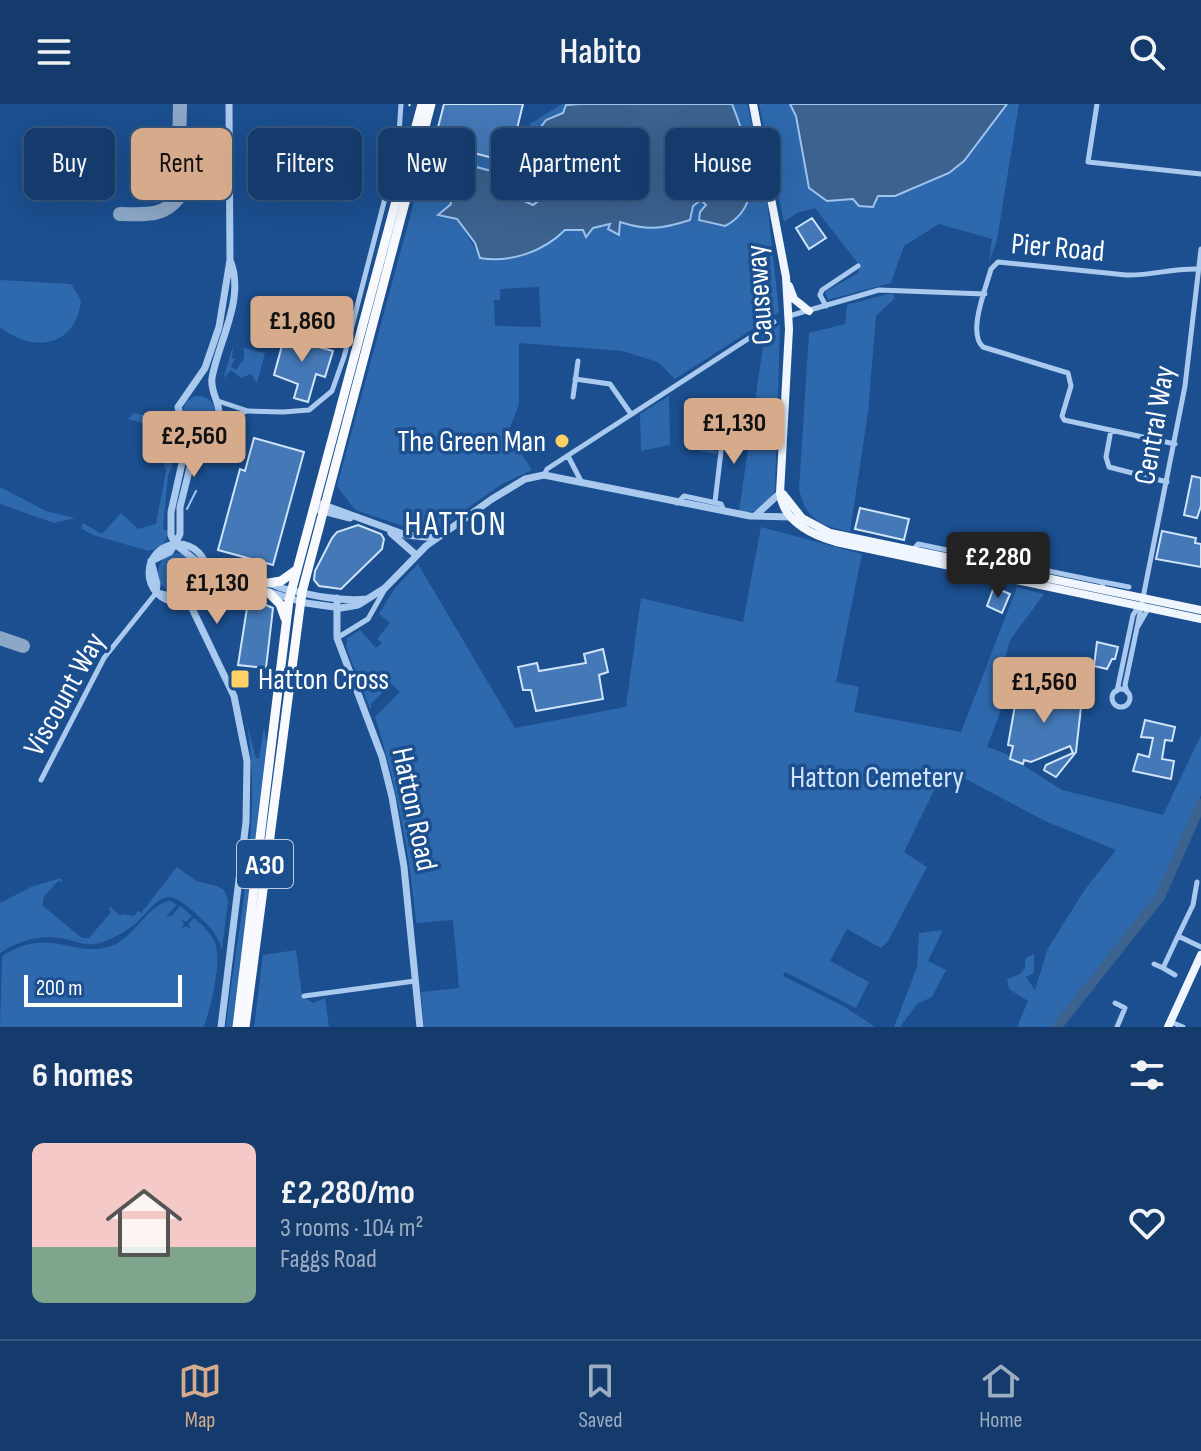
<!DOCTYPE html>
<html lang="en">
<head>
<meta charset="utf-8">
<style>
  body { margin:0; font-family:"Sofia Sans Condensed",sans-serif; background:#1d4271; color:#f1f3f6; height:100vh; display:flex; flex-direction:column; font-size:30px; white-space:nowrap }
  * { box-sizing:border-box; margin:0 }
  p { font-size:26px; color:#9dadc1 }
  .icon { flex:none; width:44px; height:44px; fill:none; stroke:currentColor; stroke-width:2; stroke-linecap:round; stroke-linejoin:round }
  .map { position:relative; height:923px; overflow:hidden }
  .sheet { display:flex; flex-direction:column; background:#143b6b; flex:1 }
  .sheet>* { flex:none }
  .top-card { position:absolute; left:24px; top:24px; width:800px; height:72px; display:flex; gap:16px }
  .scale { position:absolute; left:24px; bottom:20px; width:158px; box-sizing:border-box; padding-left:8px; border:4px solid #fff; border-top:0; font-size:22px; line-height:28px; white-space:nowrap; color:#fff; -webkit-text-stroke:6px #1b4f8f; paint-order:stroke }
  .price { position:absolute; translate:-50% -68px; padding:0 18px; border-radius:8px; background:#d6ab8b; color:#111; font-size:26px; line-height:52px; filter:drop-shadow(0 2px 4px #0008) }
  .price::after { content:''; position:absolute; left:50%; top:48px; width:24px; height:18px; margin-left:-12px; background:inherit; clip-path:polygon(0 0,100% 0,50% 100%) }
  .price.on { background:#222; color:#fff }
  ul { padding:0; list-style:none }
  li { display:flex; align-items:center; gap:24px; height:200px; padding:0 32px }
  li+li { border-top:2px solid #33557e }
  li span { display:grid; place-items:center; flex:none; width:224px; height:160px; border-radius:12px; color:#555 }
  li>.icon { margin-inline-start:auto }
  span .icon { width:96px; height:96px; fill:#fffc; stroke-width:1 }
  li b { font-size:34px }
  h2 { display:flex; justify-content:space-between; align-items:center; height:96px; padding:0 32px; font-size:34px }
  .pill { padding:0 28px; border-radius:12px; background:#143b6b; box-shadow:0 8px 32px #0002,0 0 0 2px #33557e; font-size:28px; line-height:72px }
  .pill.on { background:#d6ab8b; color:#111 }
  header { display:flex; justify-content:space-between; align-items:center; height:104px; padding:0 32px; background:#143b6b; font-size:36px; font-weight:600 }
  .menu { display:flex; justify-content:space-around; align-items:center; height:112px; border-top:2px solid #33557e; background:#143b6b; font-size:22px; color:#9dadc1 }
  .menu a { display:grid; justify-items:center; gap:4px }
  .menu .on { color:#d6ab8b }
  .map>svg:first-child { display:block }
  .green { fill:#2e69ad; fill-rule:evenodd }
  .water { fill:#3c6290; stroke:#9cc4f0; stroke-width:2 }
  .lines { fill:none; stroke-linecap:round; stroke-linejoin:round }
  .stream { stroke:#9cc4f0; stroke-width:2 }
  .river { stroke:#3c6290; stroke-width:10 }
  .taxiway { stroke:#8da7c7; stroke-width:14 }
  .building { fill:#4478b7; stroke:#cfe3fa; stroke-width:2 }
  .minor { stroke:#a9c9ee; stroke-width:5 }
  .tertiary { stroke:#a9c9ee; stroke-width:7 }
  .primary { stroke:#f0f6ff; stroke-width:8 }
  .trunk { stroke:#f8faff; stroke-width:9 }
  .rail { stroke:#fff; stroke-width:2; stroke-dasharray:14 6; stroke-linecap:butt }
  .poi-dot { fill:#ffd166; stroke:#1b4f8f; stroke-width:3 }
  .labels { text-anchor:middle; stroke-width:7; stroke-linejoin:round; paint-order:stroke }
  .shield { fill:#1b4f8f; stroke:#bbcadd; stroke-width:2 }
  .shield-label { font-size:28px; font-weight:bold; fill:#fff }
  .street-label { font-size:30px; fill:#fff; stroke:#1b4f8f }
  .poi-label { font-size:30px; fill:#fff; stroke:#1b4f8f; text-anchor:end }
  .park-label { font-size:30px; fill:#cfe3fa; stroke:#1b4f8f }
  .quarter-label { font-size:34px; letter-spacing:2px; fill:#fff; stroke:#1b4f8f }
</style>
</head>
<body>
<header><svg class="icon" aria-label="menu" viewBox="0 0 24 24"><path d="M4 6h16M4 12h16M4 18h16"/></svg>Habito<svg class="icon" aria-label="search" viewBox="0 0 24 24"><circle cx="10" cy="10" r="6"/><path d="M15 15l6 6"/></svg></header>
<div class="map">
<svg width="1201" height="923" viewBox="0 0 1201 923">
  <rect width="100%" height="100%" fill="#1b4f8f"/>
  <!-- green -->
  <path class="green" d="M 562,0 L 580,0 L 566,1 L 563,9 L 546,16 L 535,31 C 544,51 559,74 549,96 L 541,95 L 533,101 L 524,97 L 526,85 L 522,75 L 461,59 L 448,81 L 451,100 L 439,111 L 457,115 L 476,146 L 555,136 L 564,126 L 592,124 L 693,102 L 701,95 L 706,101 L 753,82 L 732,0 L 747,0 L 764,67 L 779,208 L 675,275 L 658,258 L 622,247 L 519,239 L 519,300 L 508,329 L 532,366 L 502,380 L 432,429 L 427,430 L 355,406 L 337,382 L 430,39 L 523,60 L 530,20 ZM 539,183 L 541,223 L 495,222 L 494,196 L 500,196 L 500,185 Z
    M 759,0 L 790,0 L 827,97 L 895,92 L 949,69 L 964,57 L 1007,0 L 1019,0 L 997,136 L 989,159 L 992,135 L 939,120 L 904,142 L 891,179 L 828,196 L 825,188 L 858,169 L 860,162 L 815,104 L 797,109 L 784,118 Z
    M 0,176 L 71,180 L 81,196 C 76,243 34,250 0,223 Z
    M 892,189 L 895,194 L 876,212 L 868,308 L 850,428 C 820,421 806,416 799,385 L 809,229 L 845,220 L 847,201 Z
    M 780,221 L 775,386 C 769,402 756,411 739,407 L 763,243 L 758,235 Z
    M 233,242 L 232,254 L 235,255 L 231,262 L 236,266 L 244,254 L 244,244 L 265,249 L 257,279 L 251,270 L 241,274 L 231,266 L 223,275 Z
    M183 308a16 16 0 1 1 32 0a16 16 0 1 1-32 0Z
    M 669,292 L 670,341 L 641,347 L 640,310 Z
    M 134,309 C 153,313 169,312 178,332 L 175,355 L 168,372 L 163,425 L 168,427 C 168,439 160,444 149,447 L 93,431 L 81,424 L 83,419 L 102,430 L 121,409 L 138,425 L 156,420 L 166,367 L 152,322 L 128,315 Z
    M 702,316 L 721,317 L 718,322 L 717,350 L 698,347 Z
    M 0,383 L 46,407 L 75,414 L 54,419 L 0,400 Z
    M 761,423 L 862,450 L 836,578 L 859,583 L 854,608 L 961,628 L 1017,483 L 1044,490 L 1010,536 L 993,600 L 1002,603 L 987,643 L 1004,649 L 1062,686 L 1163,711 L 1201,631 L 1201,691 L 1157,793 L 1054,923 L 1017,923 L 1028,897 L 1009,885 L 1007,875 L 1020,870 L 1025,864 L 1025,854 L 1034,850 L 1034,869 L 1026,873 L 1035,886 L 1048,844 L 1086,784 L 1116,746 L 1045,717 L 945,664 L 904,748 L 927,763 L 888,837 L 881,844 L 847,825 L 830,857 L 869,878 L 856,904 L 785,868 L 783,872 L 845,903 L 875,923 L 424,923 L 421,888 L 459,884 L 453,816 L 416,819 C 410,749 396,680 375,613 L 400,588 L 391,580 L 371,600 L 371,607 L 346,543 L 347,534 L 360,526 L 376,544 L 382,539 L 377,535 L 390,519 L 379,510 L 395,484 L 418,460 L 515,624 L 620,604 L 626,602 L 641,494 L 743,518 Z
    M158 469a20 20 0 1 1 40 0a20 20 0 1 1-40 0Z
    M 247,619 L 256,654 L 259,654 L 264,623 L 267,640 L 233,923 L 226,923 C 237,823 263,719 247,619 Z
    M 177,763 L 196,777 L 217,782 L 224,786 L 228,796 L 222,846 C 217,828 206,819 193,807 C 165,782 161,794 139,816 C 130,826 109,837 96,840 C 85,842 75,837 65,835 C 42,830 19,836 0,849 L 0,799 L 31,783 L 61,774 L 62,778 L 58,777 L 43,794 L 43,802 L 82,834 L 89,834 L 111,808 L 109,805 L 112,801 L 111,804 L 120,812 L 123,810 L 134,812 L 138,807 L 141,809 Z
    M 170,797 L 177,801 L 166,812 L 172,812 L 180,802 L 192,812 L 186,818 L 181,816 L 184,820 L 182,825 L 186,822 L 191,825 L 188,820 L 194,814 C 202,821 211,828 215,839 C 222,859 211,902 204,923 L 0,923 L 2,852 C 51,821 71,855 111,842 C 135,834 146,801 170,797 Z
    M 943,826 L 928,857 L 946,866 L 932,893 L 917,900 L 900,923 L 894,923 L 917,863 L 919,829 Z
    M 296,846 L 302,892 L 313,899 L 325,894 L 329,923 L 254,923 L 263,851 Z"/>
  <!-- water -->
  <path class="water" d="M 580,0 L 732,0 C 747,38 770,99 725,122 L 699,116 L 700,108 L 706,101 L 701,96 L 693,102 L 690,116 C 662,125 648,127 620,118 L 619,131 L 608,125 L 610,120 L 593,124 L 586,133 L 583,126 L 565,126 C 543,148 510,159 480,154 L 475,139 L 457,115 L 438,111 L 451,100 L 448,81 L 461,59 L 522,75 L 526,85 L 524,97 L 533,101 L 541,95 L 549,95 C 560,74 544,50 535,31 L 546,16 L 563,9 L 566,1 Z
    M 790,0 L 1007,0 L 964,57 L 949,69 L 895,92 L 878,92 L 873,103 L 859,102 L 853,95 L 827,97 L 809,84 L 796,12 Z"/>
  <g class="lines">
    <!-- stream -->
    <path class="stream" d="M 205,353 L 210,345
      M 187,405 L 196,387"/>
    <!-- river -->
    <path class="river" d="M 1057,923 L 1160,793 L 1201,700"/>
    <!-- taxiway -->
    <path class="taxiway" d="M 120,110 C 142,110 163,114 178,94 L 180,0
      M 0,534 L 23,542"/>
  </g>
  <!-- building -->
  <path class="building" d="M 444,0 L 523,0 L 509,58 L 434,39 Z
    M 812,114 L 826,134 L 809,145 L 796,124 Z
    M 286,227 L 306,233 L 304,239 L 333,247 L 325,273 L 316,270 L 308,298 L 294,294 L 298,280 L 274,271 Z
    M 254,334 L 304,348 L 273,461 L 218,446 L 240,365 L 245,367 Z
    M 1192,372 L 1201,374 L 1201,402 L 1197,414 L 1184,411 Z
    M 860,404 L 909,415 L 904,436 L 855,425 Z
    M 358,421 L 381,430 L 384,435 L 382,445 L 341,485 L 319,482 L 314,476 L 315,467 L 332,434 L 337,428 Z
    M 1162,427 L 1196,434 L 1195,439 L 1201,440 L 1201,463 L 1156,455 Z
    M 994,483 L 1010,490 L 1002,509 L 987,502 Z
    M 242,491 L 273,504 L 266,564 L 238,561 L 247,504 L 238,500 Z
    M 1097,538 L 1118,543 L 1115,555 L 1112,555 L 1107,565 L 1094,562 Z
    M 603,545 L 608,568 L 599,571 L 603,595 L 536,607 L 531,586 L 523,586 L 518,563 L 537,559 L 539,567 L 586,559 L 584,550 Z
    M 1020,573 L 1046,578 L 1044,589 L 1082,594 L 1076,648 L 1056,673 L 1044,666 L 1046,661 L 1073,649 L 1070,642 L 1031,658 L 1024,656 L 1023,660 L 1010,655 L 1013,642 L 1008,641 Z
    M 1145,616 L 1175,623 L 1172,637 L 1165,636 L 1162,655 L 1174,657 L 1171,675 L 1133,667 L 1138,650 L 1149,653 L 1153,634 L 1141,633 Z"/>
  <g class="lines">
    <!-- minor -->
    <path class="minor" d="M 1097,0 L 1088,58 L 1201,70
      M 826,202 L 820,191 L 822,186 L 858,162
      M 789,212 L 879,186 L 985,190
      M 575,275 L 610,280 L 631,310
      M 573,293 L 578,257
      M 218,297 L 248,307 L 283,308 L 309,306 L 332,287 L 344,253 L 398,44 L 401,0
      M 215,320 L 247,307
      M 1111,326 L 1106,353 L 1109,363 L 1167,378
      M 1175,340 L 1064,316 L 1062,312 L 1071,282 L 1068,269 L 983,243 C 967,229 986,184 991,165 L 998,158 L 1126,171 C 1151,172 1171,164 1199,165
      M 568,352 L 582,379
      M 544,371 L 547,365 L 774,218
      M 715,398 L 724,322
      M 677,399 L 684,392 L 721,400 L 724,407
      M 913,446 L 918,440 L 1102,478 L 1103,486
      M 1103,478 L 1129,483
      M 1137,524 L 1185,282 L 1201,145
      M 337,534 L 368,515 L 385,485
      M1112 594a9 9 0 1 1 18 0a9 9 0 1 1-18 0Z
      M 1117,587 L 1133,511 L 1138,503
      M 1127,588 L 1125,581 L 1137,524 L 1148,505
      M 41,676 L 104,554 L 156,489
      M 1178,832 L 1193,801 L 1197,778
      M 1154,860 L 1163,864 L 1178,832 L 1201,843
      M 1163,864 L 1175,871
      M 304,892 L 415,877
      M 1115,899 L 1125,904 L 1117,923
      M 1171,918 L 1183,923"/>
    <!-- tertiary -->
    <path class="tertiary" d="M 230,156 L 219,223 L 205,264 L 178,303 L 187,337 L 171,408 L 171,431 L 175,440 L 215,472 L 306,499 L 341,504 L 358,501 L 385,484 L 426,442 L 492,395 L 525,375 L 544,371 L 750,412 L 791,413
      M 184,322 L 198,328 L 210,324
      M 321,400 L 406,431 L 435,434
      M 319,406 L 350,414
      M 755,412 L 780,389
      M 391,429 L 416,451
      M149 469a29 29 0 1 1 58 0a29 29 0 1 1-58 0Z
      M 151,457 L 170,448 L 175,440 L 180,430 L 180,403 L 191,359 L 199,341 L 219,311 C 220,298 210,288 212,274 C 218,238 246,194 230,156 L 229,0
      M 151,457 L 157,480 L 156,489
      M 207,467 C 232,457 260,478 285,485 C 311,491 340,498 367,495
      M 156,489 L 186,495
      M 337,494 L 337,534 L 382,653 L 392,693 L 404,763 L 420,923
      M 188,496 L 234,592 L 247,657 L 246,718 L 221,923
      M 188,496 L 206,468"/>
    <!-- primary -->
    <path class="primary" d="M 753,0 L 786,173 L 789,225 L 780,389 C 783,417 812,431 836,438 L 1201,515
      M 789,182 L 794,195 L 809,207
      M 783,390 L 802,414 L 830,429 L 1201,506
      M 1168,923 L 1201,851"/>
    <!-- trunk -->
    <path class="trunk" d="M 268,479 L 281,477 L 295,467
      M 269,489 L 280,500 L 285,514
      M 237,923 L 289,496 L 422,0
      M 245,923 L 302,488 L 431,0"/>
    <!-- rail -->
    <path class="rail" d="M 409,2 L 410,0"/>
  </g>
  <!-- markers -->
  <g class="poi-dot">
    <circle cx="562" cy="337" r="8"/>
    <rect x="230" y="565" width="20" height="20" rx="4"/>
  </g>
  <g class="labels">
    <!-- shield labels -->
    <rect class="shield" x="237" y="736" width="56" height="48" rx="6"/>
    <g class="shield-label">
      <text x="265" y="770">A30</text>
    </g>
    <!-- street labels -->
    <g class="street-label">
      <text transform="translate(1058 143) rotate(5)" y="10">Pier Road</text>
      <text transform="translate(759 191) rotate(-94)" y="10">Causeway</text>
      <text transform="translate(1154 321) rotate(-80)" y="10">Central Way</text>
      <text transform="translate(64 590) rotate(-61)" y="10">Viscount Way</text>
      <text transform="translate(415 705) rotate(78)" y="10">Hatton Road</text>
    </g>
    <!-- poi labels -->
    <g class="poi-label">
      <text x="546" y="347">The Green Man</text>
      <text x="258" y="585" text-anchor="start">Hatton Cross</text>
    </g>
    <!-- park labels -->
    <g class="park-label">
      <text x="877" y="683">Hatton Cemetery</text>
    </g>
    <!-- quarter labels -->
    <g class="quarter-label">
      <text x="456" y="431">HATTON</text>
    </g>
  </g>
</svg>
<div class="scale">200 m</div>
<b class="price" style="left:302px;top:260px">£1,860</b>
<b class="price" style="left:734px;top:362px">£1,130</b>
<b class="price" style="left:194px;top:375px">£2,560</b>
<b class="price on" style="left:998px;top:496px">£2,280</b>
<b class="price" style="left:217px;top:522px">£1,130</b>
<b class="price" style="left:1044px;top:621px">£1,560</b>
<div class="top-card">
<a class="pill">Buy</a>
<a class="pill on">Rent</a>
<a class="pill">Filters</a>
<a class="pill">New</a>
<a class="pill">Apartment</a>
<a class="pill">House</a>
</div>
</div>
<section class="sheet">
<h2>6 homes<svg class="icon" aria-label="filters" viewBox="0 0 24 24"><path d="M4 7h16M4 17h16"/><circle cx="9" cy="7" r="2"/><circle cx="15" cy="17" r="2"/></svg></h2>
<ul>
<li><span style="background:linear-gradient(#f6c9c9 65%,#7fa58c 0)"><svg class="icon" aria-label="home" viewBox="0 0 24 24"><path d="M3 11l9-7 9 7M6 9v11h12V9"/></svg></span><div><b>£2,280/mo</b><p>3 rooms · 104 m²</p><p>Faggs Road</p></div><svg class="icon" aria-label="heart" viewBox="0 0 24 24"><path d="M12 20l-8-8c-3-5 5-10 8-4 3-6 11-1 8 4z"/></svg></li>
</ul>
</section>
<nav class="menu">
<a class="on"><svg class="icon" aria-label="map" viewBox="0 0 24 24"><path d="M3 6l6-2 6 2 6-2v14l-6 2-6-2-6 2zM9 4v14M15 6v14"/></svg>Map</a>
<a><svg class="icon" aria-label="saved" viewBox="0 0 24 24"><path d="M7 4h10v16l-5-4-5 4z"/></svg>Saved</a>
<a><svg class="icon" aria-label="home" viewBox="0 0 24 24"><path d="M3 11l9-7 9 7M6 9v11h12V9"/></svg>Home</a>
</nav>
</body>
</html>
